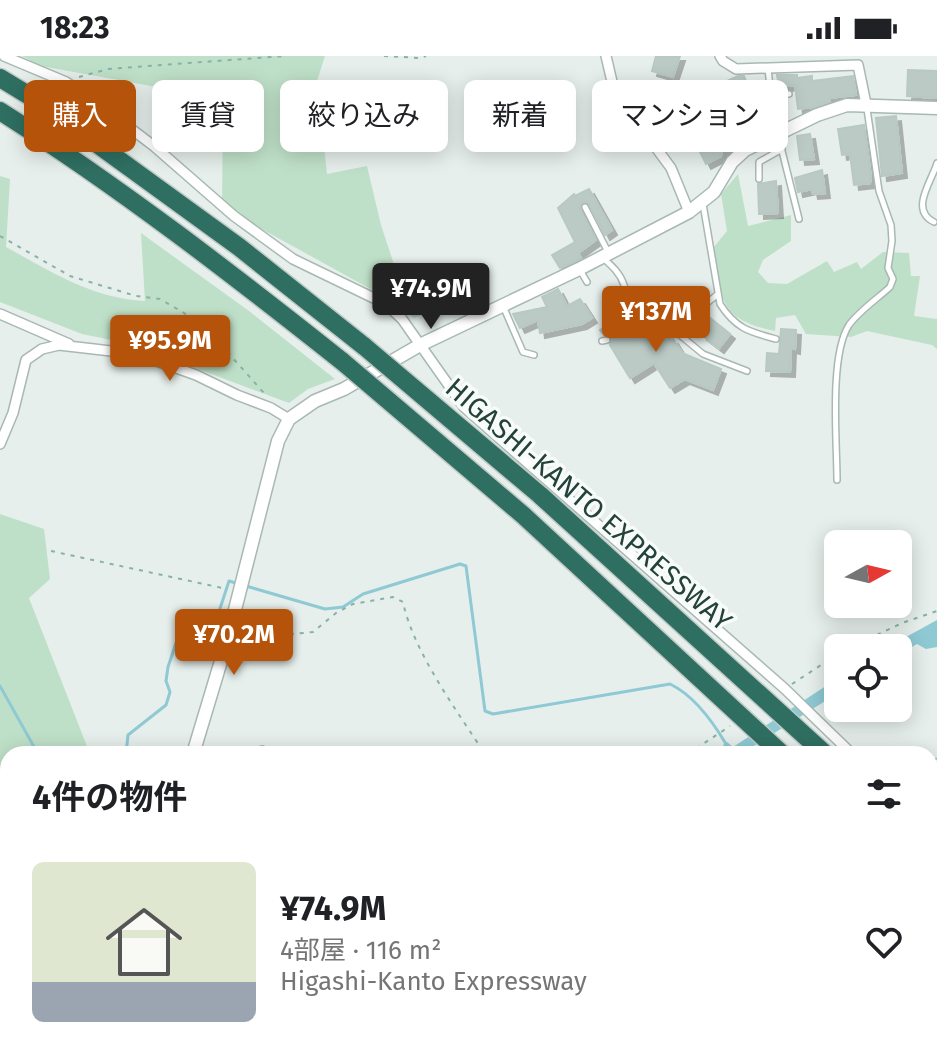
<!DOCTYPE html>
<html lang="ja">
<head>
<meta charset="utf-8">
<style>
  body { margin:0; font-family:"Fira Sans","Noto Sans JP",sans-serif; background:#f6f6f6; color:#202124; height:100vh; display:flex; flex-direction:column; font-size:30px; white-space:nowrap }
  * { box-sizing:border-box; margin:0 }
  p { font-size:26px; color:#757577 }
  .icon { flex:none; width:44px; height:44px; fill:none; stroke:currentColor; stroke-width:2; stroke-linecap:round; stroke-linejoin:round }
  .map { position:relative; flex:1; overflow:hidden }
  .side { position:absolute; left:0px; top:690px; width:938px; height:312px; display:flex; flex-direction:column; background:#fff; border-radius:24px 24px 0 0; box-shadow:0 4px 20px #0003 }
  .side>* { flex:none }
  .hud { position:absolute; left:24px; top:24px; width:890px; height:72px; display:flex; gap:16px }
  .needle { width:52px; rotate:82deg }
  .tools { position:absolute; left:824px; top:474px; display:grid; gap:16px }
  .tools a { display:grid; place-items:center; width:88px; height:88px; border-radius:12px; background:#fff; box-shadow:0 4px 20px #0003; font-size:40px }
  .price { position:absolute; translate:-50% -68px; padding:0 18px; border-radius:8px; background:#b45309; color:#fff; font-size:26px; line-height:52px; filter:drop-shadow(0 2px 4px #0008) }
  .price::after { content:''; position:absolute; left:50%; top:48px; width:24px; height:18px; margin-left:-12px; background:inherit; clip-path:polygon(0 0,100% 0,50% 100%) }
  .price.on { background:#222; color:#fff }
  ul { padding:0; list-style:none }
  li { display:flex; align-items:center; gap:24px; height:200px; padding:0 32px }
  li+li { border-top:2px solid #e0e0e0 }
  li span { display:grid; place-items:center; flex:none; width:224px; height:160px; border-radius:12px; color:#555 }
  li>.icon { margin-inline-start:auto }
  span .icon { width:96px; height:96px; fill:#fffc; stroke-width:1 }
  li b { font-size:34px }
  h2 { display:flex; justify-content:space-between; align-items:center; height:96px; padding:0 32px; font-size:34px }
  .tag { padding:0 28px; border-radius:12px; background:#fff; box-shadow:0 4px 20px #0003; font-size:28px; line-height:72px }
  .tag.on { background:#b45309; color:#fff }
  .status { display:flex; justify-content:space-between; align-items:center; height:56px; padding:0 40px; background:#fff; direction:ltr }
  .status svg { height:22px; fill:currentColor }
  .map>svg:first-child { display:block }
  .green { fill:#bfe0c8 }
  .water { fill:#8ec9d4 }
  .lines { fill:none; stroke-linecap:round; stroke-linejoin:round }
  .stream { stroke:#8ec9d4; stroke-width:3 }
  .river { stroke:#8ec9d4; stroke-width:20 }
  .building { fill:#bbcac4; stroke:#b8c9c2; stroke-width:2; filter:url(#shadow) }
  .service-casing { stroke:#a8b8b2; stroke-width:8 }
  .minor-casing { stroke:#a8b8b2; stroke-width:12 }
  .tertiary-casing { stroke:#a8b8b2; stroke-width:15 }
  .motorway-casing { stroke:#c2cac8; stroke-width:21 }
  .path { stroke:#86b3a5; stroke-width:2; stroke-dasharray:4 6; stroke-linecap:butt }
  .service { stroke:#fff; stroke-width:5 }
  .minor { stroke:#fff; stroke-width:9 }
  .tertiary { stroke:#fff; stroke-width:12 }
  .motorway { stroke:#2f6f62; stroke-width:18 }
  .motorway-bridge-casing { stroke:#c2cac8; stroke-width:21; stroke-linecap:butt }
  .motorway-bridge { stroke:#2f6f62; stroke-width:18 }
  .labels { text-anchor:middle; stroke-width:7; stroke-linejoin:round; paint-order:stroke }
  .street-label { font-size:28px; fill:#24423a; stroke:#f7fbf9 }
</style>
</head>
<body>
<div class="status"><b>18:23</b><svg viewBox="0 0 49 12"><path d="M0 12V9h3v3zM5 12V6h3v6zM10 12V3h3v9zM15 12V0h3v12zM26 1h20v11H26zM47 4h2v5h-2z"/></svg></div>
<div class="map">
<svg width="937" height="1002" viewBox="0 0 937 1002">
  <defs>
    <filter id="shadow"><feDropShadow dx="5" dy="5" stdDeviation="0" flood-color="#0004"/></filter>
  </defs>
  <rect width="100%" height="100%" fill="#e6efeb"/>
  <!-- green -->
  <path class="green" d="M 22,0 L 325,0 L 317,25 L 327,118 L 367,110 L 381,169 L 401,230 L 441,209 L 464,240 L 414,262 L 394,246 L 222,151 L 223,51 L 162,32 L 41,10 Z
    M 738,118 L 748,170 L 791,159 L 791,185 L 763,204 L 758,216 L 768,227 L 787,228 L 827,205 L 834,216 L 857,206 L 861,213 L 883,196 L 909,197 L 911,220 L 920,220 L 914,260 L 937,263 L 937,293 L 932,289 L 867,275 L 851,281 L 806,278 L 795,259 L 776,262 L 775,275 C 717,263 722,243 714,191 L 727,175 L 721,138 Z
    M 0,120 L 10,123 L 6,191 C 52,216 91,242 145,245 L 141,177 L 249,255 L 335,323 L 308,333 L 289,347 L 131,288 L 82,278 L 0,246 Z
    M 0,458 L 44,473 L 50,523 L 29,542 L 90,698 L 8,698 L 8,921 L 0,922 Z
    M 706,994 L 817,994 L 827,1002 L 703,1002 Z"/>
  <!-- water -->
  <path class="water" d="M 937,564 L 937,591 L 926,593 L 917,588 L 898,599 L 898,592 L 886,592 Z
    M 838,622 L 838,637 L 741,698 L 722,698 L 725,696 L 723,689 L 727,686 L 733,691 Z"/>
  <g class="lines">
    <!-- stream -->
    <path class="stream" d="M 246,530 L 325,553 L 343,551 L 363,538 L 460,508 L 466,510 L 485,655 L 493,658 L 670,628 C 693,639 713,666 726,688
      M 0,630 L 38,698
      M 126,698 L 128,679 L 166,649 L 170,636 L 166,625 L 168,611 L 176,587 L 187,579 L 212,577 L 229,525 L 239,528"/>
    <!-- river -->
    <path class="river" d="M 340,1002 L 345,994"/>
  </g>
  <!-- building -->
  <path class="building" d="M 656,0 L 680,0 L 673,21 L 652,15 Z
    M 908,14 L 937,15 L 937,42 L 907,40 Z
    M 777,19 L 797,19 L 797,22 L 812,20 L 812,25 L 853,20 L 856,39 L 830,42 L 830,45 L 813,51 L 798,53 L 795,29 L 779,31 Z
    M 738,20 L 744,20 L 748,30 L 734,31 L 739,42 L 735,44 L 755,76 L 747,81 L 723,34 L 716,30 Z
    M 707,25 L 712,31 L 709,40 L 734,89 L 722,94 L 721,100 L 706,108 L 686,68 L 693,64 L 683,43 L 702,33 L 700,30 Z
    M 654,43 L 669,70 L 661,75 L 657,74 L 645,49 Z
    M 896,60 L 902,117 L 882,120 L 876,62 Z
    M 864,69 L 871,121 L 870,127 L 854,129 L 850,98 L 842,99 L 838,73 Z
    M 810,78 L 814,103 L 800,104 L 797,80 Z
    M 822,114 L 825,137 L 813,138 L 812,133 L 798,136 L 795,122 Z
    M 776,125 L 778,157 L 759,158 L 758,128 Z
    M 589,133 L 612,174 L 605,179 L 589,148 L 582,147 L 580,154 L 596,184 L 578,197 L 581,202 L 560,212 L 552,199 L 575,186 L 558,152 L 574,138 L 575,140 Z
    M 558,233 L 567,250 L 580,243 L 592,262 L 582,268 L 540,277 L 538,264 L 520,272 L 513,258 L 547,251 L 542,241 Z
    M 704,257 L 730,278 L 719,292 L 702,279 L 707,273 L 697,263 Z
    M 625,259 L 628,264 L 633,261 L 638,268 L 645,264 L 653,270 L 657,268 L 670,284 L 673,283 L 682,297 L 721,313 L 713,334 L 685,323 L 670,332 L 654,307 L 630,322 L 610,289 L 612,281 L 604,279 L 600,274 Z
    M 781,273 L 796,274 L 795,293 L 791,292 L 790,316 L 766,315 L 767,297 L 779,298 Z"/>
  <g class="lines">
    <defs>
      <path id="service" d="M 768,13 L 771,40 L 789,38
        M 778,79 L 799,163
        M 759,123 L 759,106 L 782,93
        M 703,148 L 720,248 C 736,273 750,276 776,283
        M 585,151 L 608,196
        M 934,166 C 909,154 932,125 937,107
        M 603,202 C 612,210 620,217 624,229 C 628,238 627,246 633,254
        M 580,214 L 587,226
        M 718,238 L 674,274 L 703,298 L 747,315
        M 503,250 L 523,296 L 534,299
        M 602,285 L 607,284
        M 837,424 C 837,386 829,300 849,269 C 859,255 877,243 890,231 L 893,223 L 888,212 L 892,185 L 891,169 L 879,135 L 867,53
        M 930,716 L 937,727
        M 848,1002 L 860,994"/>
      <path id="minor" d="M 4,0 L 66,26 L 96,46 L 155,91 L 234,160 L 293,203 L 386,248 L 402,263 L 464,351 L 785,633 L 852,698
        M 606,0 L 617,47 L 623,62 L 651,85 L 671,112 L 689,156
        M 720,0 L 723,5 L 736,13 L 858,9 L 866,48
        M 716,37 L 745,94
        M 0,258 L 69,288
        M 0,388 L 13,357 L 26,304 L 42,293 L 59,289 L 137,298 L 196,319 L 237,339 L 271,352 L 289,363
        M 256,698 L 262,695
        M 930,710 L 937,708
        M 471,1002 L 481,994"/>
      <path id="tertiary" d="M 193,698 L 227,585 L 278,385 L 289,363 L 315,345 L 344,333 L 420,289 L 579,213 L 689,156 L 714,136 L 732,106 L 745,94 L 817,59 L 847,49 L 937,52
        M 930,959 L 937,958
        M 83,1002 L 85,994
        M 534,1002 L 552,994"/>
      <path id="motorway" d="M 0,22 L 38,45 L 239,191 L 365,291
        M 0,55 C 120,131 232,218 343,306
        M 930,798 L 937,805
        M 930,837 L 937,843"/>
    </defs>
    <!-- service casing -->
    <use href="#service" class="service-casing"/>
    <!-- minor casing -->
    <use href="#minor" class="minor-casing"/>
    <!-- tertiary casing -->
    <use href="#tertiary" class="tertiary-casing"/>
    <!-- motorway casing -->
    <use href="#motorway" class="motorway-casing"/>
    <!-- path -->
    <path class="path" d="M 384,0 L 420,2 L 426,0
      M 79,21 L 108,13 L 284,0
      M 0,180 L 70,220 L 136,240 L 160,243 L 184,257 L 222,290 L 264,337
      M 51,495 L 227,533
      M 240,583 L 313,576 L 336,557 L 353,548 L 393,541 L 403,546 C 413,595 457,655 485,698
      M 850,592 L 902,567 L 937,555
      M 792,628 L 838,598
      M 688,698 L 730,670
      M 930,973 L 937,972
      M 206,1002 L 208,994
      M 320,1002 L 324,994
      M 367,1002 L 372,994"/>
    <!-- service -->
    <use href="#service" class="service"/>
    <!-- minor -->
    <use href="#minor" class="minor"/>
    <!-- tertiary -->
    <use href="#tertiary" class="tertiary"/>
    <!-- motorway -->
    <use href="#motorway" class="motorway"/>
    <defs>
      <path id="motorway-bridge" d="M 365,291 L 540,439 L 825,698
        M 343,306 L 523,459 L 782,698"/>
    </defs>
    <!-- motorway-bridge casing -->
    <use href="#motorway-bridge" class="motorway-bridge-casing"/>
    <!-- motorway-bridge -->
    <use href="#motorway-bridge" class="motorway-bridge"/>
  </g>
  <g class="labels">
    <!-- street labels -->
    <g class="street-label">
      <text transform="translate(589 448) rotate(41)" y="10">HIGASHI-KANTO EXPRESSWAY</text>
    </g>
  </g>
</svg>
<div class="tools">
<a><svg class="needle" viewBox="-14 -14 28 28"><path d="M0-13l5 13h-10z" fill="#e53935"/><path d="M0 13l5-13h-10z" fill="#757577"/></svg></a>
<a><svg class="icon" aria-label="locate" viewBox="0 0 24 24"><circle cx="12" cy="12" r="6"/><path d="M12 2v4M12 18v4M2 12h4M18 12h4"/></svg></a>
</div>
<b class="price on" style="left:431px;top:275px">¥74.9M</b>
<b class="price" style="left:656px;top:298px">¥137M</b>
<b class="price" style="left:170px;top:327px">¥95.9M</b>
<b class="price" style="left:234px;top:621px">¥70.2M</b>
<div class="hud">
<a class="tag on">購入</a>
<a class="tag">賃貸</a>
<a class="tag">絞り込み</a>
<a class="tag">新着</a>
<a class="tag">マンション</a>
</div>
<section class="side">
<h2>4件の物件<svg class="icon" aria-label="filters" viewBox="0 0 24 24"><path d="M4 7h16M4 17h16"/><circle cx="9" cy="7" r="2"/><circle cx="15" cy="17" r="2"/></svg></h2>
<ul>
<li><span style="background:linear-gradient(#dfe7d0 75%,#9aa5b1 0)"><svg class="icon" aria-label="home" viewBox="0 0 24 24"><path d="M3 11l9-7 9 7M6 9v11h12V9"/></svg></span><div><b>¥74.9M</b><p>4部屋 · 116 m²</p><p>Higashi-Kanto Expressway</p></div><svg class="icon" aria-label="heart" viewBox="0 0 24 24"><path d="M12 20l-8-8c-3-5 5-10 8-4 3-6 11-1 8 4z"/></svg></li>
</ul>
</section>
</div>
</body>
</html>
